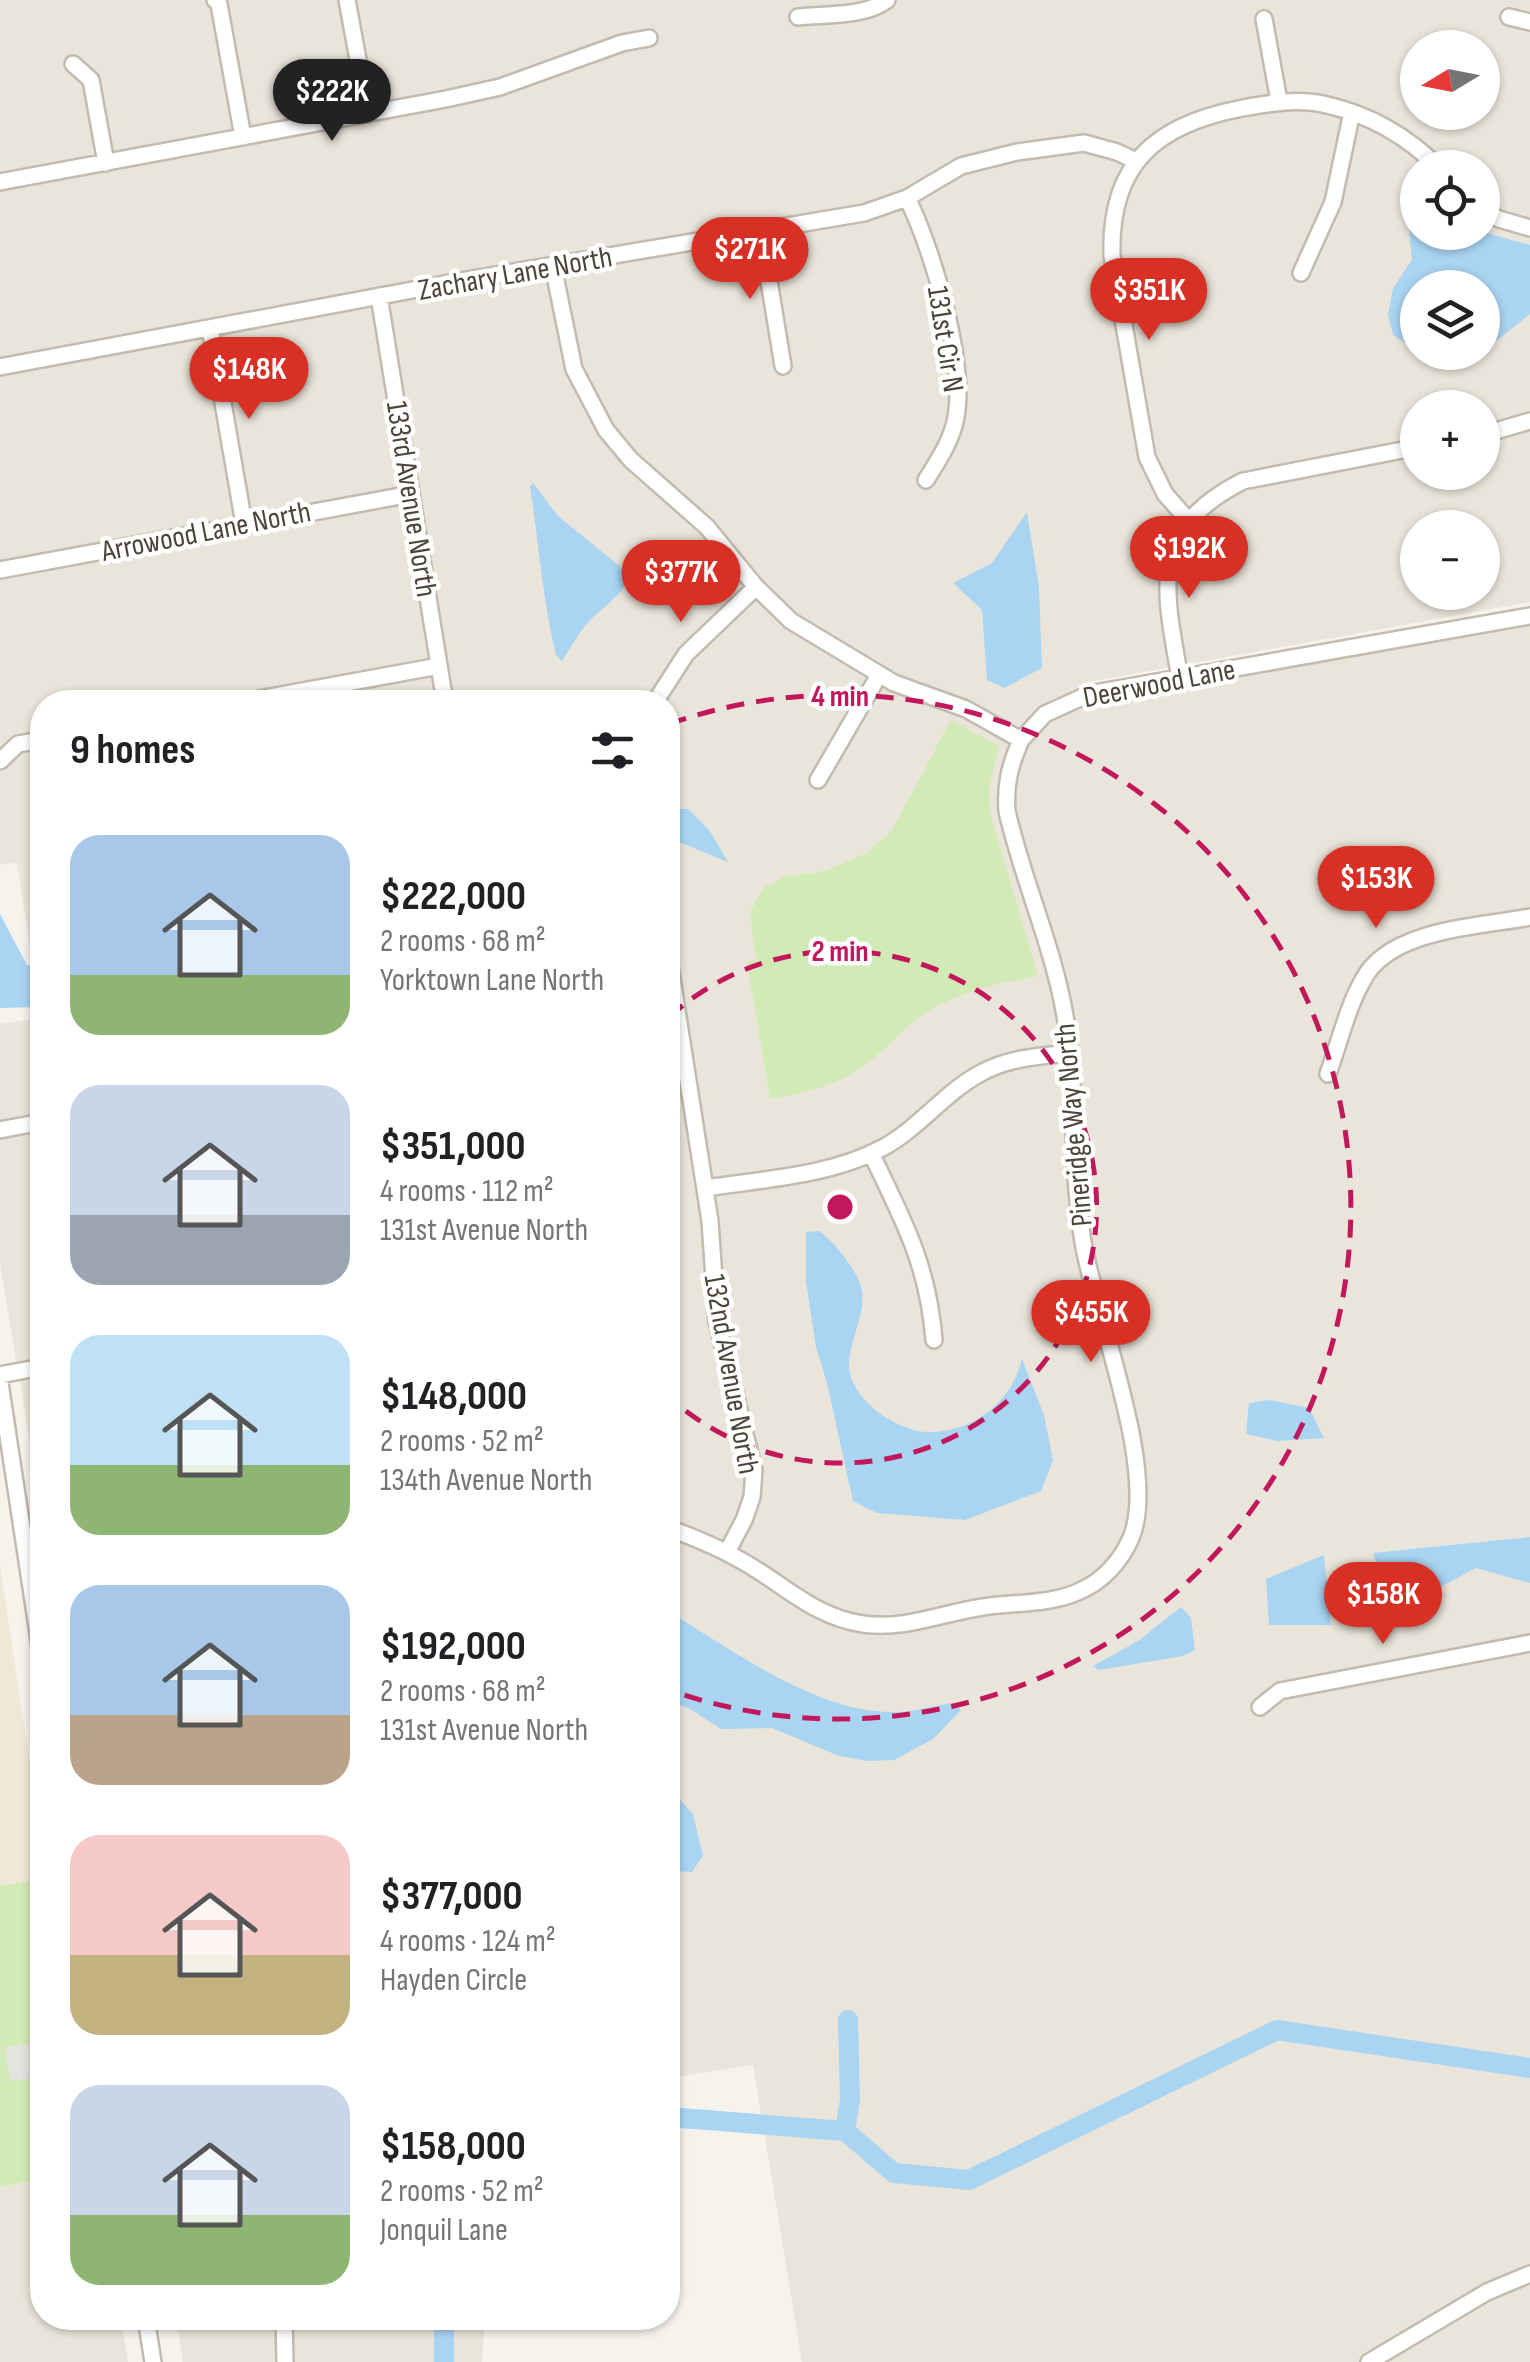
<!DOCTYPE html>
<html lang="en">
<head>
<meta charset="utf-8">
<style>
  body { margin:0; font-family:"Sofia Sans Condensed",sans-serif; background:#f2f2f2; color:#202124; height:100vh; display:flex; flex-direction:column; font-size:38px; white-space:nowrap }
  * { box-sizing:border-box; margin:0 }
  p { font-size:32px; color:#757577 }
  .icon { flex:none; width:55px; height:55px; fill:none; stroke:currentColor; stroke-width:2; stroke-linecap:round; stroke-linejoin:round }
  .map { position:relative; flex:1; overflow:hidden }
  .sheet { position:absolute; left:30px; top:690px; width:650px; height:1640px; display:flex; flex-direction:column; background:#fff; border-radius:40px; box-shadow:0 2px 8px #0004 }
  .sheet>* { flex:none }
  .needle { width:65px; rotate:260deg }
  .controls { position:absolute; left:1400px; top:30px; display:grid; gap:20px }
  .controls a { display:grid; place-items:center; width:100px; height:100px; border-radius:50%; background:#fff; box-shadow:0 2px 8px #0004; font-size:50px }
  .price { position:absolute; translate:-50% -85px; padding:0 22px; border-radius:35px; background:#d93025; color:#fff; font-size:32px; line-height:65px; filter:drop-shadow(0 2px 5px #0008) }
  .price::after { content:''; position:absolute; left:50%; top:60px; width:30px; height:22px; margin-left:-15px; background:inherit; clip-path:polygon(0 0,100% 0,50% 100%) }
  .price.on { background:#222; color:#fff }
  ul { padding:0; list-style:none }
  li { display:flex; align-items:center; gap:30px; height:250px; padding:0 40px }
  li span { display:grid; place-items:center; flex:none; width:280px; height:200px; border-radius:30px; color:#555 }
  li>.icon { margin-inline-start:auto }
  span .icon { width:120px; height:120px; fill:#fffc; stroke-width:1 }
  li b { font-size:42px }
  h2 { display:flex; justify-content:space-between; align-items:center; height:120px; padding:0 40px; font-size:42px }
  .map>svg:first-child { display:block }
  .residential { fill:#eae5da; fill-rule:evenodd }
  .education { fill:#efe8d6 }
  .green { fill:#d2eab5 }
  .parking { fill:#e5e3e0 }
  .water { fill:#a9d4f2 }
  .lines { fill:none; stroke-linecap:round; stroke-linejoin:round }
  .river { stroke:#a9d4f2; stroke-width:20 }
  .minor-casing { stroke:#c2bbae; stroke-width:20 }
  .minor { stroke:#fff; stroke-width:15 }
  .ring { fill:none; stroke:#c2185b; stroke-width:5; stroke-dasharray:18 12 }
  .labels { text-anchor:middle; stroke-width:9; stroke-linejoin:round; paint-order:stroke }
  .street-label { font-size:30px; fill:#4b4439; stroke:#fff }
  .centre { fill:#c2185b; stroke:#fff; stroke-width:5 }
  .ring-label { font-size:30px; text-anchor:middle; font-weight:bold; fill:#c2185b; stroke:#fff; stroke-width:9; stroke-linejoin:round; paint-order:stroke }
</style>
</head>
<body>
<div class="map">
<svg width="1530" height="2362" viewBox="0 0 1530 2362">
  <rect width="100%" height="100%" fill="#f6f3ec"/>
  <!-- residential -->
  <path class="residential" d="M 0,0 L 1530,0 L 1530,602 L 1089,682 L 1093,701 L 1530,624 L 1530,2362 L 802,2362 L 753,2065 L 668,2078 L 668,702 L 42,702 L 42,957 L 32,959 L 17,862 L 0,865 ZM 1418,48 L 1482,48 L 1482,112 L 1418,112 ZM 1418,168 L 1482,168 L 1482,232 L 1418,232 ZM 1418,288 L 1482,288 L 1482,352 L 1418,352 ZM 1418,408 L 1482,408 L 1482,472 L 1418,472 ZM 1418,528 L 1482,528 L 1482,592 L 1418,592 Z
    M 42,1017 L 42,1515 L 0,1264 L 0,1024 Z
    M 42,2179 L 42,2318 L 121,2318 L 128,2362 L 0,2362 L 0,2187 Z
    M 176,2318 L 485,2318 L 482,2362 L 183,2362 Z"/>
  <!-- education -->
  <path class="education" d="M 0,1566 L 42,1842 L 42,1879 L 0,1886 Z"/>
  <!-- green -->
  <path class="green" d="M 951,720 L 999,746 L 989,788 L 990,813 L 1038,976 C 999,983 962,991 928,1011 C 906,1025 890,1046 870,1061 C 840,1085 807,1093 770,1099 L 747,962 L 756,960 L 750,912 L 764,887 L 784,877 L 825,871 L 865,854 L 891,832 Z
    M 42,1879 L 42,2179 L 0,2187 L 0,1886 Z"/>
  <!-- parking -->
  <path class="parking" d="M 42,2042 L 42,2077 L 10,2081 L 5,2047 Z"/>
  <!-- water -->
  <path class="water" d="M 1417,215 L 1418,232 L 1483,232 L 1530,245 L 1530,314 L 1496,341 L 1483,343 L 1482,288 L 1418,288 L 1417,351 L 1393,335 L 1388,315 L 1393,288 L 1412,260 L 1409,230 Z
    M 533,483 L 558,516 L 623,569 L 628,578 C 621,599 598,609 585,626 C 576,637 570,649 562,661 L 556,655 C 542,598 539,543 530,486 Z
    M 1027,512 L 1039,588 L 1042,668 L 1004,688 L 987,680 L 982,610 L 953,583 L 992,563 Z
    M 668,808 L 688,809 L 709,830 L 728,862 L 679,842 L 668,843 Z
    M 0,914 L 27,965 L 42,966 L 42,1007 L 0,1008 Z
    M 819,1231 C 834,1241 860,1273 862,1292 C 866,1316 847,1344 849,1368 C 852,1400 897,1431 927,1432 C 944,1433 965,1427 979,1418 C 1002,1404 1015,1385 1022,1359 L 1044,1415 L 1053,1460 L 1041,1491 L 965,1520 L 877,1513 L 853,1501 L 827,1383 L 816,1347 L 806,1282 L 806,1232 Z
    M 1270,1400 L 1309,1408 L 1324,1438 L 1277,1441 L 1246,1434 L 1249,1403 Z
    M 1530,1537 L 1530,1583 L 1476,1568 L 1427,1594 L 1386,1593 L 1373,1553 Z
    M 1324,1555 L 1331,1625 L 1269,1625 L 1266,1579 Z
    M 1181,1607 L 1191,1618 L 1195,1650 L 1183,1656 L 1099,1670 L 1093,1666 L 1138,1641 Z
    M 668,1611 C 731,1649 815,1712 891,1712 C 911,1713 933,1706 952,1703 L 961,1710 L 933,1739 L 894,1760 L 868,1761 L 839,1756 L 772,1728 L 721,1729 L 690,1709 L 668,1700 Z
    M 668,1787 L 693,1814 L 703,1856 L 692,1872 L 668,1871 Z"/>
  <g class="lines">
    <!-- river -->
    <path class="river" d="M 668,2117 L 845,2131 L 894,2173 L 969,2180 L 1277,2030 L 1530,2068
      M 845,2131 L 850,2100 L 848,2020
      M 444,2362 L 444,2318"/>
    <defs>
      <path id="minor" d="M 215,0 L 219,4 L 243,137
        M 347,0 L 368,114
        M 798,17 C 825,14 865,17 887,0
        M 1509,17 L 1530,22
        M 1264,19 L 1279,101
        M 73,64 L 91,80 L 106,163
        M 0,182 L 446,99 L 500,87 L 622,43 L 649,38
        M 907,198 C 932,247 966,362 956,417 C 952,440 938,461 926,480
        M 1482,209 L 1499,219 L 1530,228
        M 761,232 L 783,366
        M 553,266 L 574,369 L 606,430 L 631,460 L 707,527 L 756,587 L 791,621 L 894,683 L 966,709 L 1021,740 L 1045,714 L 1089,694 L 1530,616
        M 1301,273 L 1333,202 L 1352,112
        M 379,296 L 445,702
        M 210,328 L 244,524
        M 0,367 L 466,280 L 864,213 L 907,198 L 961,166 L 1017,152 L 1084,143 L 1117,152 L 1136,161
        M 1482,435 L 1530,421
        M 1188,520 L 1165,494 L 1147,457 L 1112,256 C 1109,163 1157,124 1243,108 C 1271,103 1299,98 1327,105 C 1371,115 1407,136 1439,168
        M 0,570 L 411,494
        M 1180,678 C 1164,588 1148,529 1243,481 L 1418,447
        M 243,702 L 439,666
        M 655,702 L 686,654 L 756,587
        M 0,761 L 18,744 L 42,740
        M 818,780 L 879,675
        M 668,953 L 710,1221 L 717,1322 L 754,1470 L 752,1497 L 744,1520 L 727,1552
        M 1328,1074 C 1339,1044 1347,1008 1363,980 C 1389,929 1478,927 1530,917
        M 0,1130 L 42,1122
        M 871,1153 C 903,1220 928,1264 934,1340
        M 706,1188 C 764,1179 831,1176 884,1147 C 920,1127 945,1092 981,1073 C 1008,1058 1039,1056 1069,1053
        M 0,1375 L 42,1367
        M 0,1383 L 42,1660
        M 668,1528 C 699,1539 729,1552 757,1570 C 792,1592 820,1618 863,1624 C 905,1630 942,1613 983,1607 C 1014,1602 1050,1605 1080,1591 C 1103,1581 1121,1561 1131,1538 C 1159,1471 1095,1315 1083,1242 C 1071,1169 1077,1095 1066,1022 C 1055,950 1023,882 1007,811 C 1005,784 1010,765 1021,740
        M 1260,1707 L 1280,1691 L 1530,1643
        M 146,2318 L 153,2362
        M 284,2318 L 285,2362
        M 1369,2362 L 1487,2292 L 1530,2274"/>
    </defs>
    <!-- minor casing -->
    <use href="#minor" class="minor-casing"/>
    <!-- minor -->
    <use href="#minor" class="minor"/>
  </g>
  <!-- distance rings -->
  <g class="ring">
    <path d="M669 1017A256 256 0 1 1 669 1397"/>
    <path d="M669 724A512 512 0 1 1 669 1690"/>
  </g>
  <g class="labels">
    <!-- street labels -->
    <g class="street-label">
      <text transform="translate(515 273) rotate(-10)" y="10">Zachary Lane North</text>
      <text transform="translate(946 339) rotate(81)" y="10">131st Cir N</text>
      <text transform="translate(412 499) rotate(81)" y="10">133rd Avenue North</text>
      <text transform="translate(206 531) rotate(-11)" y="10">Arrowood Lane North</text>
      <text transform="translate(1159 683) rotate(-11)" y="10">Deerwood Lane</text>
      <text transform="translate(1073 1125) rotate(-95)" y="10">Pineridge Way North</text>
      <text transform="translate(732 1374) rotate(80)" y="10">132nd Avenue North</text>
    </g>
  </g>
  <circle cx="840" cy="1207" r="15" class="centre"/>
  <g class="ring-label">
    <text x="840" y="706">4 min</text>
    <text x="840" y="961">2 min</text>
  </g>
</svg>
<div class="controls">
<a><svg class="needle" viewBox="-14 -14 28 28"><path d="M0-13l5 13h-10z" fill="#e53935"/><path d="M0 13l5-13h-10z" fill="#757577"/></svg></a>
<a><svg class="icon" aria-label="locate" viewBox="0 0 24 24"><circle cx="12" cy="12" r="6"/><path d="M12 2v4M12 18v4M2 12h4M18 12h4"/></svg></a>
<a><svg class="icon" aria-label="layers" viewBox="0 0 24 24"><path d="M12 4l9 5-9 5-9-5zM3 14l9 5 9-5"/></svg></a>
<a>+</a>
<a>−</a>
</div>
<b class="price on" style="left:332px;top:144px">$222K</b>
<b class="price" style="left:750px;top:302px">$271K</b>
<b class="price" style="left:1149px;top:343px">$351K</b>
<b class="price" style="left:249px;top:422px">$148K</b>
<b class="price" style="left:1189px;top:601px">$192K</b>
<b class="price" style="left:681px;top:625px">$377K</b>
<b class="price" style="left:1376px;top:931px">$153K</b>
<b class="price" style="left:1091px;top:1365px">$455K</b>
<b class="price" style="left:1383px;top:1647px">$158K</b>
<section class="sheet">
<h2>9 homes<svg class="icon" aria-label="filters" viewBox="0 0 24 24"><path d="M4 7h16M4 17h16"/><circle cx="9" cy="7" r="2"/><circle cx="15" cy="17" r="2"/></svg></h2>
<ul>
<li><span style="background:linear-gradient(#a9c7e8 70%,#8fb573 0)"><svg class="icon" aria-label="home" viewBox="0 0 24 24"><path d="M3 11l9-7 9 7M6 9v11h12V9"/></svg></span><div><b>$222,000</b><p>2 rooms · 68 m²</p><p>Yorktown Lane North</p></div></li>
<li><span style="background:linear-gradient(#c9d6e8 65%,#9aa5b1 0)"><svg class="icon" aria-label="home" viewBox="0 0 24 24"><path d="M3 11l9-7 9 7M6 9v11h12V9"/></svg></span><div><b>$351,000</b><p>4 rooms · 112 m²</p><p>131st Avenue North</p></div></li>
<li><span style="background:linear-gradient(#bfe0f5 65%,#8fb573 0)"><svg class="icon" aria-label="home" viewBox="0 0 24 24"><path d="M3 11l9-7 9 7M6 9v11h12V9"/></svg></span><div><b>$148,000</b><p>2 rooms · 52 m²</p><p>134th Avenue North</p></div></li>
<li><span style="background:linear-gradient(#a9c7e8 65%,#b9a48a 0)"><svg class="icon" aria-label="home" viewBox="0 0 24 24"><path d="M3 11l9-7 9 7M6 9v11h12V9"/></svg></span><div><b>$192,000</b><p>2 rooms · 68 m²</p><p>131st Avenue North</p></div></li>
<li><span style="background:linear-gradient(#f6c9c9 60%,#c2b280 0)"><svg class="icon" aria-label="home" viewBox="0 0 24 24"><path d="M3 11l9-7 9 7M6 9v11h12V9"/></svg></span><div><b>$377,000</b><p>4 rooms · 124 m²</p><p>Hayden Circle</p></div></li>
<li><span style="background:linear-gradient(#c9d6e8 65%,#8fb573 0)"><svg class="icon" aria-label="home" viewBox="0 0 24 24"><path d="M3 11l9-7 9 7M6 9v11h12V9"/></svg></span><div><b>$158,000</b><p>2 rooms · 52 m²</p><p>Jonquil Lane</p></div></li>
</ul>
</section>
</div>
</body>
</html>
